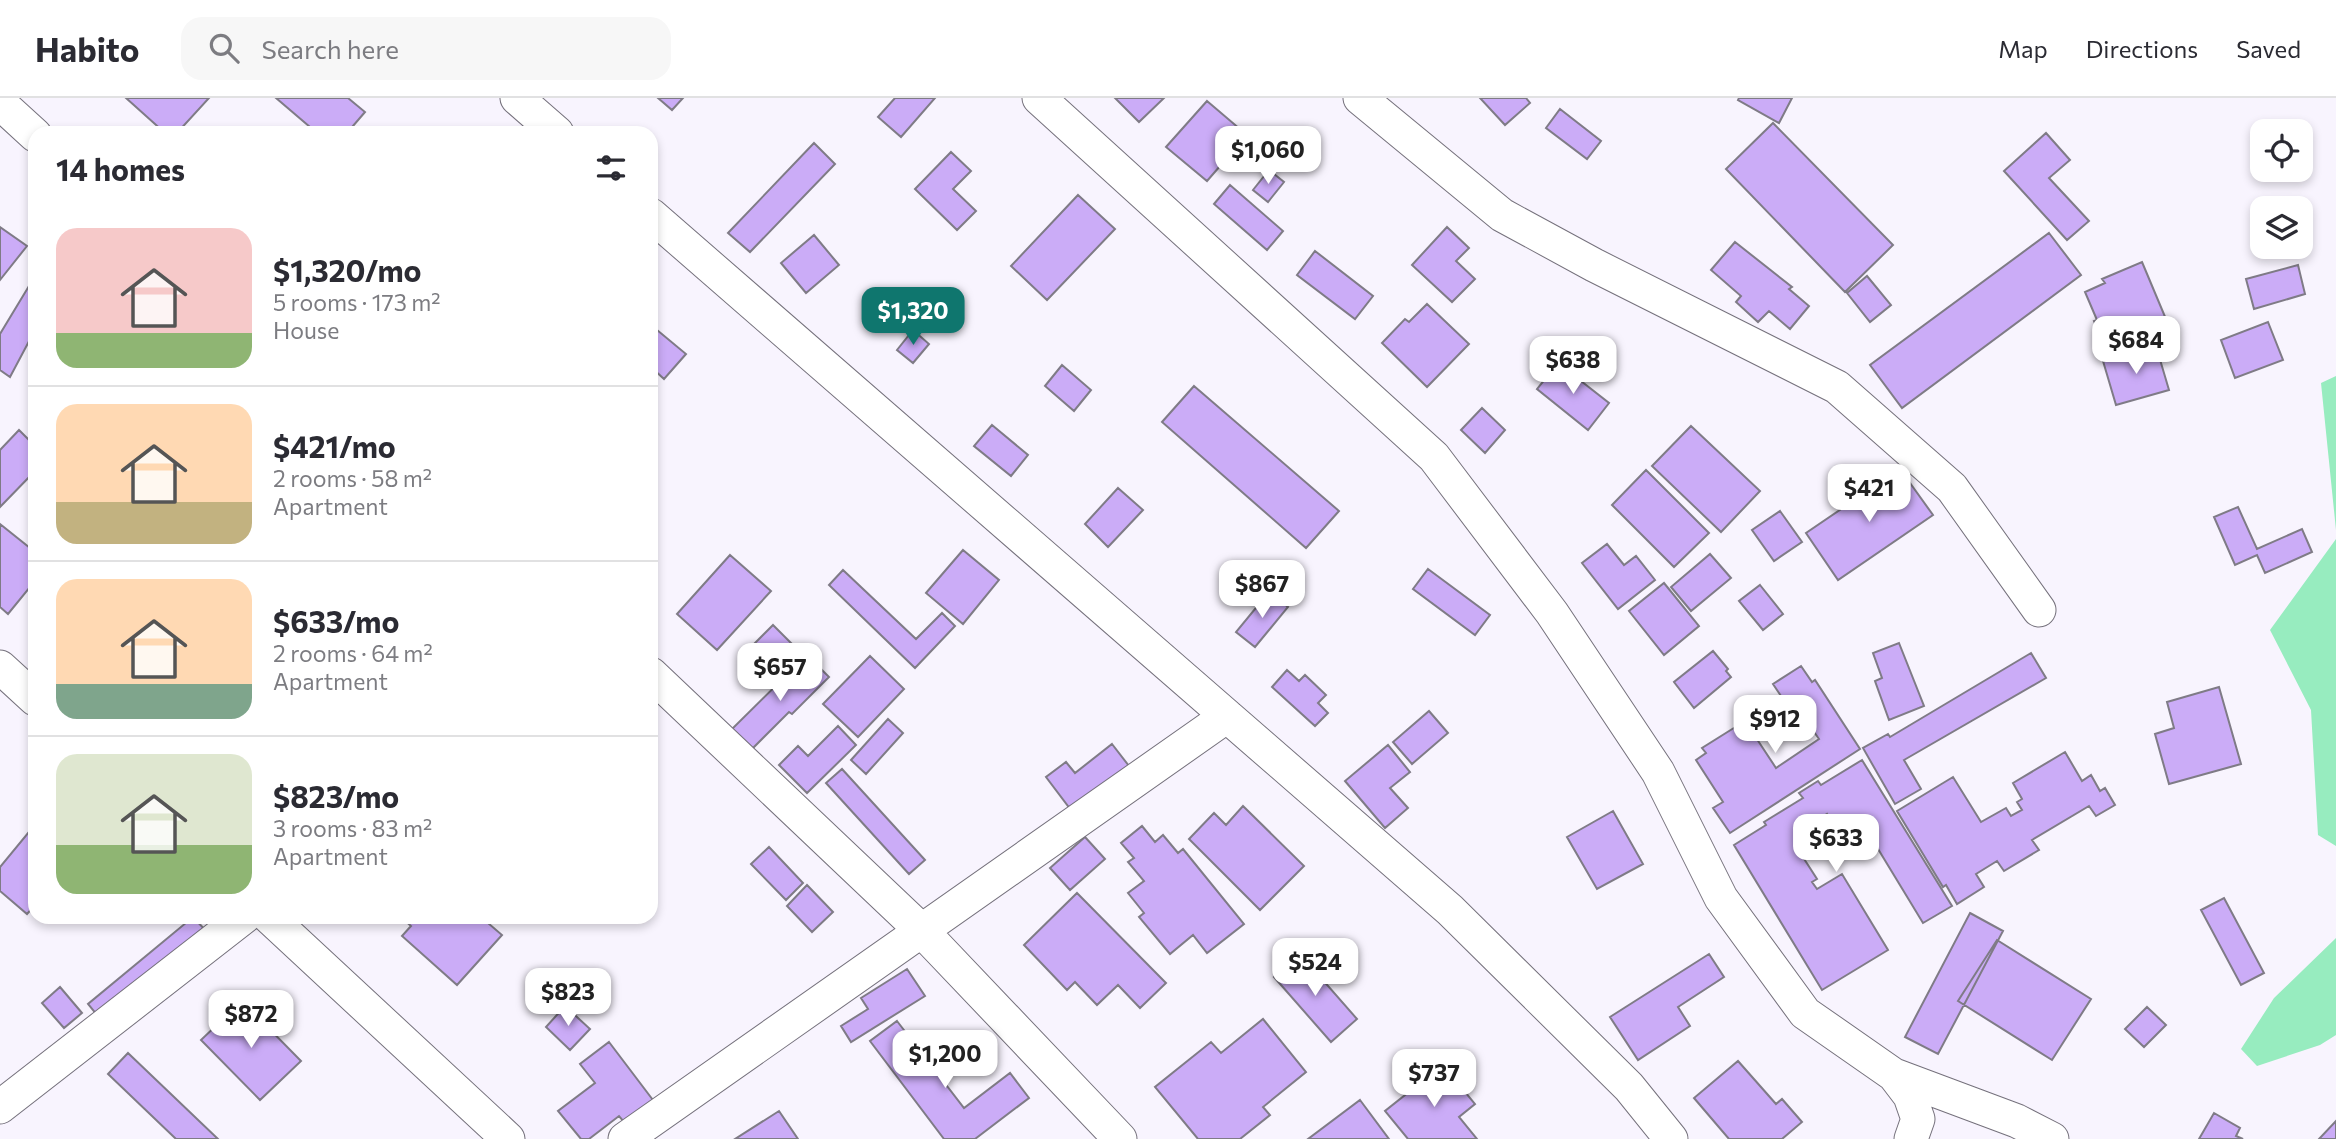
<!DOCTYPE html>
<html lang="en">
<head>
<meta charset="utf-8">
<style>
  body { margin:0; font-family:Commissioner,sans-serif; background:#f7f7f7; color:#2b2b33; height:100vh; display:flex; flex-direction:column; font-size:26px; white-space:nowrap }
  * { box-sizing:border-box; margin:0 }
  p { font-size:23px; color:#7c7c81 }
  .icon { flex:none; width:38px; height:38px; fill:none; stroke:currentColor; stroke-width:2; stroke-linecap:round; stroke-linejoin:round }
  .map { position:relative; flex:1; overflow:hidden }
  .drawer { position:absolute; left:28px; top:28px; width:630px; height:798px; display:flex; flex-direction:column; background:#fff; border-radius:21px; box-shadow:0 4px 10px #0003 }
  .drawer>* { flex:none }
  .buttons { position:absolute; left:2250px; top:21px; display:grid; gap:14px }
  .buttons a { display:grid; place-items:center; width:63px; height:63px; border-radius:14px; background:#fff; box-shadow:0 4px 10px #0003; font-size:35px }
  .price { position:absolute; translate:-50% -60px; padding:0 16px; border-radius:14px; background:#fff; color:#222; font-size:23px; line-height:46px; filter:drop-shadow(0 2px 4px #0008) }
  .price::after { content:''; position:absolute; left:50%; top:42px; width:21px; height:16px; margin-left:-10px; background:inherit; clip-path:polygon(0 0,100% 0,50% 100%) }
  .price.selected { background:#0f766e; color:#fff }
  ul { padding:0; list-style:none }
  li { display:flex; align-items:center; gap:21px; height:175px; padding:0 28px }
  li+li { border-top:2px solid #e1e1e2 }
  li span { display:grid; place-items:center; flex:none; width:196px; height:140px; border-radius:21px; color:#555 }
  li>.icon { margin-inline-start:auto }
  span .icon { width:84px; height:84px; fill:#fffc; stroke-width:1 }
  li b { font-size:30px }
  h2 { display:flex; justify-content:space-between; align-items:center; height:84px; padding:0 28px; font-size:30px }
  header { display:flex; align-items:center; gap:42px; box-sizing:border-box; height:98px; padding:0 35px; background:#fff; border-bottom:2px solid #e1e1e2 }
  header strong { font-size:33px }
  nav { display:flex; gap:38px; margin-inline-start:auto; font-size:24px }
  .search { width:490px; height:63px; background:#f7f7f7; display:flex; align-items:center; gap:18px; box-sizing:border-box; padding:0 24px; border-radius:21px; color:#7c7c81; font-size:26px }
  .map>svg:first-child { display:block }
  .green { fill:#97ecbf }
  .building { fill:#cbacf7; stroke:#7f7b86; stroke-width:2 }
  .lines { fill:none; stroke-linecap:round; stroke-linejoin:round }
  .minor-casing { stroke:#75717c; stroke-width:35 }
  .minor { stroke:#fff; stroke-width:33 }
</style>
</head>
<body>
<header>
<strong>Habito</strong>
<div class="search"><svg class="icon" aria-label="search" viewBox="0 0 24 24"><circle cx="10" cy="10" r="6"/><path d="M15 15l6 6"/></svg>Search here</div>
<nav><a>Map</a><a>Directions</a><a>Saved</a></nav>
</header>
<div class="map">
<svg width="2336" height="1041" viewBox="0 0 2336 1041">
  <rect width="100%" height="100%" fill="#f8f4fe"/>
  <!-- green -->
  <path class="green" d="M 2336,278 L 2336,432 L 2321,285 Z
    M 2336,441 L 2336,748 L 2318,737 L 2311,612 L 2270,532 Z
    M 2336,840 L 2336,937 L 2320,947 L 2257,968 L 2241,951 L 2274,900 Z"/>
  <!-- building -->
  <path class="building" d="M 126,0 L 209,0 L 177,35 L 165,35 Z
    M 276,0 L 348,0 L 365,14 L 347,35 L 317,35 Z
    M 658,0 L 683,0 L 672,12 Z
    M 895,0 L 935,0 L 901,39 L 878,19 Z
    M 1115,0 L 1164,0 L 1139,24 Z
    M 1480,0 L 1526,0 L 1530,5 L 1505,27 Z
    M 1739,0 L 1792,0 L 1779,25 L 1738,2 Z
    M 1207,3 L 1247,37 L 1207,83 L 1166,49 Z
    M 1560,11 L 1601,43 L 1587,61 L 1546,30 Z
    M 1773,25 L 1893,147 L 1845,194 L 1726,71 Z
    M 2046,35 L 2070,62 L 2049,80 L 2089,123 L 2067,142 L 2004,73 Z
    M 814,45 L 835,66 L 750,154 L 728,135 Z
    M 951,54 L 971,73 L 953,91 L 976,113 L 957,132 L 915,91 Z
    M 1269,72 L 1284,84 L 1268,104 L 1253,92 Z
    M 1230,87 L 1283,133 L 1267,152 L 1214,106 Z
    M 1078,97 L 1115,131 L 1047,202 L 1011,168 Z
    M 0,129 L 27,148 L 0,182 Z
    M 1447,129 L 1469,150 L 1456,163 L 1475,181 L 1452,204 L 1412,167 Z
    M 2049,135 L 2081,177 L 1902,310 L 1870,267 Z
    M 814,137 L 839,167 L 806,195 L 781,165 Z
    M 1735,144 L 1792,189 L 1789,191 L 1809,208 L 1790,231 L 1769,213 L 1758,224 L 1736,204 L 1741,198 L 1711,172 Z
    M 1315,153 L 1373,198 L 1355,221 L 1297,177 Z
    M 2142,164 L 2171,233 L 2132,249 L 2129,240 L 2106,250 L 2094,223 L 2097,222 L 2085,194 L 2105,185 L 2102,181 Z
    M 2298,167 L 2305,196 L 2254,211 L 2246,181 Z
    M 35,178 L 35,232 L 10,279 L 0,272 L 0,236 Z
    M 1867,178 L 1891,207 L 1870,224 L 1847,195 Z
    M 1427,206 L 1469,246 L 1427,289 L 1382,245 L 1405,221 L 1409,224 Z
    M 2268,224 L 2283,262 L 2235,280 L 2221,242 Z
    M 651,227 L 686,256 L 664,281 L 651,269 Z
    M 913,232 L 929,246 L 913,265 L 897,252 Z
    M 2156,248 L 2169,292 L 2116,307 L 2103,263 Z
    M 1558,265 L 1609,305 L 1588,332 L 1537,291 Z
    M 1062,267 L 1091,292 L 1074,313 L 1045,288 Z
    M 1194,288 L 1339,413 L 1306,450 L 1162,324 Z
    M 1482,310 L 1505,332 L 1485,355 L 1461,332 Z
    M 992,327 L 1028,357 L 1011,378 L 974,348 Z
    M 1691,328 L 1760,393 L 1721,434 L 1652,368 Z
    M 19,332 L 35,348 L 35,373 L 0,409 L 0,352 Z
    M 1900,371 L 1933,417 L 1838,482 L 1806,435 Z
    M 1646,372 L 1709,435 L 1674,469 L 1612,407 Z
    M 1118,390 L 1143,412 L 1108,449 L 1085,426 Z
    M 2238,409 L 2257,451 L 2302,431 L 2312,454 L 2265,475 L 2257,457 L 2235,467 L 2214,419 Z
    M 1780,413 L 1802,444 L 1774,463 L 1752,432 Z
    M 0,426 L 35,454 L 35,483 L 8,516 L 0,509 Z
    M 1607,446 L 1624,467 L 1636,458 L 1655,482 L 1618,511 L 1582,465 Z
    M 963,452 L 999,482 L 963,526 L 926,495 Z
    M 1710,456 L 1731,480 L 1691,513 L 1671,489 Z
    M 730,457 L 771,493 L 717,552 L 677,516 Z
    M 1428,471 L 1490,517 L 1475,537 L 1413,491 Z
    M 843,472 L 916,541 L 942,515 L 955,528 L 915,570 L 829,487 Z
    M 1664,485 L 1699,528 L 1664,557 L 1629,513 Z
    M 1760,487 L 1783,516 L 1763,532 L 1739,503 Z
    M 1269,494 L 1288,509 L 1255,549 L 1236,534 Z
    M 773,527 L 795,549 L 773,571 L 751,549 Z
    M 1899,545 L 1924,608 L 1889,622 L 1875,583 L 1882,580 L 1873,555 Z
    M 1713,553 L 1728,571 L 1726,573 L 1731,579 L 1694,610 L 1674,584 Z
    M 2031,555 L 2046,580 L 1904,662 L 1921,691 L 1895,706 L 1863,650 L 1888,636 L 1890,639 Z
    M 807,557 L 829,579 L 792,616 L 789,614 L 750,653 L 730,633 Z
    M 870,558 L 904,591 L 858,639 L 823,606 Z
    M 1801,568 L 1812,584 L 1815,582 L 1860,651 L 1730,735 L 1713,710 L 1723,704 L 1696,662 L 1706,655 L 1702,650 L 1745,623 L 1776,670 L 1819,641 L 1807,624 L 1801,628 L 1773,586 Z
    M 1287,572 L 1299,583 L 1305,577 L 1326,597 L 1318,605 L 1328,615 L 1315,628 L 1272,589 Z
    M 2219,589 L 2241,666 L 2169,686 L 2155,636 L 2174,630 L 2167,604 Z
    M 1429,613 L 1448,635 L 1412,666 L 1393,644 Z
    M 888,621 L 903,635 L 866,676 L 851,662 Z
    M 838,628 L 856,647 L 807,695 L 779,667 L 798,648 L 808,658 Z
    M 1112,646 L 1129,668 L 1071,712 L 1046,679 L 1066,664 L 1075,675 Z
    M 1388,647 L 1410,674 L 1390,690 L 1408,710 L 1385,730 L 1345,683 Z
    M 2065,654 L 2082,683 L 2091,677 L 2100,693 L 2105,690 L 2115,707 L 2096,718 L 2089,708 L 2032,742 L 2039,752 L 2004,773 L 1997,763 L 1976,776 L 1984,789 L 1957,806 L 1946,787 L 1943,789 L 1897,713 L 1953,679 L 1981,724 L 2006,710 L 2011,718 L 2022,712 L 2017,704 L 2022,701 L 2013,685 Z
    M 1862,662 L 1952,808 L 1923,825 L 1861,723 L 1839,737 L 1827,716 L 1795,736 L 1803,750 L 1799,753 L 1817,781 L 1812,784 L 1817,791 L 1842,776 L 1888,852 L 1822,892 L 1734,747 L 1766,727 L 1764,724 L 1803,700 L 1799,695 L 1818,683 L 1821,687 Z
    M 842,671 L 925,762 L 909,776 L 826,685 Z
    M 1243,708 L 1304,768 L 1260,812 L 1189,741 L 1214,715 L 1226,727 Z
    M 1613,713 L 1643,766 L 1597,791 L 1567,739 Z
    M 1142,728 L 1155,744 L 1163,737 L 1178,755 L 1183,751 L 1244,826 L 1207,855 L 1193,837 L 1170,856 L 1139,819 L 1144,815 L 1128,795 L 1144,783 L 1128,764 L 1134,760 L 1121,745 Z
    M 33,729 L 35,730 L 35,769 L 32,772 L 35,775 L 35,807 L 27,816 L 0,793 L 0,769 Z
    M 1085,739 L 1105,761 L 1070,792 L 1050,770 Z
    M 769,749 L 803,785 L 786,802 L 751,766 Z
    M 807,787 L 833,814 L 812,834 L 787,808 Z
    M 1077,795 L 1166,885 L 1140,910 L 1118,887 L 1097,907 L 1075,884 L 1067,892 L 1024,847 Z
    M 2224,800 L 2264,875 L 2241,887 L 2201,812 Z
    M 1970,815 L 2003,833 L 1938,956 L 1905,939 Z
    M 193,819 L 208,835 L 102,923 L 88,906 Z
    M 401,819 L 481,819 L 502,837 L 457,887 L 402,838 L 411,828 Z
    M 1997,842 L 2091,901 L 2052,962 L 1958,903 Z
    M 1300,856 L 1357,921 L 1331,944 L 1274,879 Z
    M 1709,856 L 1724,879 L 1678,909 L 1690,928 L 1638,962 L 1610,919 Z
    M 907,871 L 925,898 L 851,944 L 841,928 L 868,911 L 861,900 Z
    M 60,889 L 82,915 L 64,930 L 42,905 Z
    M 242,903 L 301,963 L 260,1002 L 201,942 Z
    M 565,908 L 590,931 L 570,952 L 546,929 Z
    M 2147,909 L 2166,927 L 2144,949 L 2125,931 Z
    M 1263,921 L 1306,974 L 1263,1009 L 1270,1017 L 1240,1041 L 1198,1041 L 1155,989 L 1211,944 L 1221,955 Z
    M 897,923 L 964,1010 L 1010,975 L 1029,1000 L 975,1041 L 944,1041 L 870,943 Z
    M 609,944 L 659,1010 L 631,1032 L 619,1018 L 589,1041 L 581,1041 L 558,1013 L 595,985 L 580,966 Z
    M 128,955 L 218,1041 L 176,1041 L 108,976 Z
    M 1738,963 L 1776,1006 L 1782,1001 L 1802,1024 L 1782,1041 L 1729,1041 L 1694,1000 Z
    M 1443,967 L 1475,1006 L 1459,1019 L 1477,1041 L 1408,1041 L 1385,1013 Z
    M 1360,1002 L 1389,1041 L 1308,1041 Z
    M 779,1013 L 798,1041 L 735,1041 Z
    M 2214,1015 L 2240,1030 L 2236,1038 L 2243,1041 L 2199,1041 Z
    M 2336,1023 L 2336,1041 L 2319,1041 Z"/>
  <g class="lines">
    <defs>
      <path id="minor" d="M 517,0 L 557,35
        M 1039,0 L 1434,359 L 1552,515 L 1658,674 L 1721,800 L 1805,915 L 1894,977 L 2017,1023 L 2052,1041
        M 1360,0 L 1502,117 L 1594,167 L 1837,289 L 1952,390 L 2039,512
        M 0,5 L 35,37
        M 651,117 L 1450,812 L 1629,989 L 1671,1041
        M 0,569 L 35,601
        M 651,576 L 922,833 L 1120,1041
        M 269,819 L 508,1041
        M 1894,977 L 1910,998 L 1918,1021 L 1911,1041
        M 0,1009 L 244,819
        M 625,1041 L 1227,618"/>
    </defs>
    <!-- minor casing -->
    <use href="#minor" class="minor-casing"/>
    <!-- minor -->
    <use href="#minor" class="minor"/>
  </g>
</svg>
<div class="buttons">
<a><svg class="icon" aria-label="locate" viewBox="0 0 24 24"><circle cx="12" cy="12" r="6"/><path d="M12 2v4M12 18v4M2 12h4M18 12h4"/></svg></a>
<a><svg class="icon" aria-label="layers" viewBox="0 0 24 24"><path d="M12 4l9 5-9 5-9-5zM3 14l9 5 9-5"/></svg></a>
</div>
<b class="price" style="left:1268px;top:88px">$1,060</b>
<b class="price selected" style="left:913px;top:249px">$1,320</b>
<b class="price" style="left:2136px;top:278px">$684</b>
<b class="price" style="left:1573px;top:298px">$638</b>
<b class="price" style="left:1869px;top:426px">$421</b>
<b class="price" style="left:1262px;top:522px">$867</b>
<b class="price" style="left:780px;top:605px">$657</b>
<b class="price" style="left:1775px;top:657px">$912</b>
<b class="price" style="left:1836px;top:776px">$633</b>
<b class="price" style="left:1315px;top:900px">$524</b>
<b class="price" style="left:568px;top:930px">$823</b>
<b class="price" style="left:251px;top:952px">$872</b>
<b class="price" style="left:945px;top:992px">$1,200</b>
<b class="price" style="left:1434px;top:1011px">$737</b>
<section class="drawer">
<h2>14 homes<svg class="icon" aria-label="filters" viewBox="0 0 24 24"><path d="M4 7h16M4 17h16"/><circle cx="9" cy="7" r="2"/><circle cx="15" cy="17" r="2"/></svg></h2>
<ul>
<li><span style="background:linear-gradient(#f6c9c9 75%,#8fb573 0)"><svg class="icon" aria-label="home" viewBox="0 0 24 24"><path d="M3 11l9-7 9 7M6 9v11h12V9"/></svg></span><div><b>$1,320/mo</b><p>5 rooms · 173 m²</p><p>House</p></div></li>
<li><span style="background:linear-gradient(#ffd9b3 70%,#c2b280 0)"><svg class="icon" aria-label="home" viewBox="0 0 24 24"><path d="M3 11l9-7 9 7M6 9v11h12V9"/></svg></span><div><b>$421/mo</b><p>2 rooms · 58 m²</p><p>Apartment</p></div></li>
<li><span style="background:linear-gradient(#ffd9b3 75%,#7fa58c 0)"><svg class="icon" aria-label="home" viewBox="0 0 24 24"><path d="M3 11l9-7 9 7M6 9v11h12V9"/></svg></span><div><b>$633/mo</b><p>2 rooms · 64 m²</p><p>Apartment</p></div></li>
<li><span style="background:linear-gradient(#dfe7d0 65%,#8fb573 0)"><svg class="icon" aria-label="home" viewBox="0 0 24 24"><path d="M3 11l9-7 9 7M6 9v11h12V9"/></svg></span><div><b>$823/mo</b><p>3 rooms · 83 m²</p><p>Apartment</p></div></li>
</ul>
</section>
</div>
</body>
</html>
